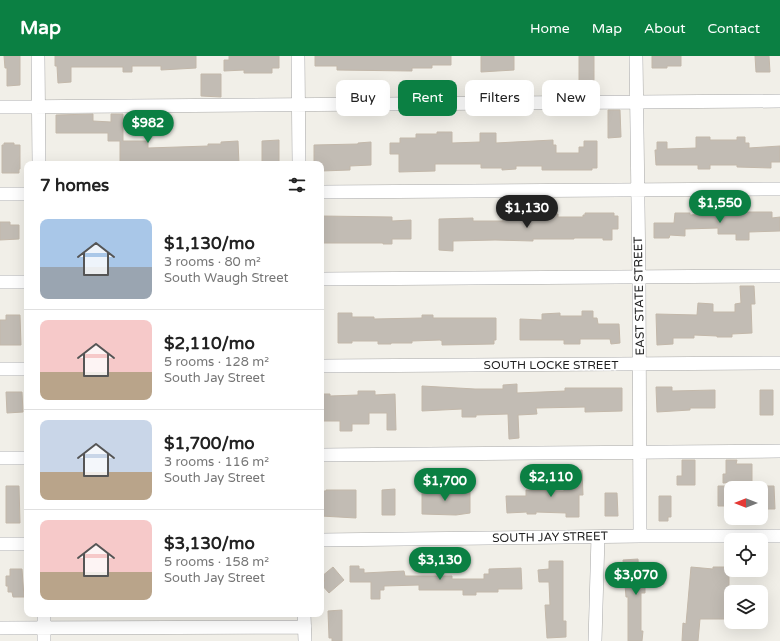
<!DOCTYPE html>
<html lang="en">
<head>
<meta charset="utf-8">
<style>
  body { margin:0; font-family:"Varela Round",sans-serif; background:#f6f6f6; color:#222; height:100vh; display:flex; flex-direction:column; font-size:15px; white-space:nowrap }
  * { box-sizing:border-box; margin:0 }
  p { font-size:13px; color:#767676 }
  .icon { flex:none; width:22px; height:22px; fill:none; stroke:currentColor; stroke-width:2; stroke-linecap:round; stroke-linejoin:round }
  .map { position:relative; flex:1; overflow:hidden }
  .side { position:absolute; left:24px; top:105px; width:300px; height:456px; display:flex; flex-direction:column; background:#fff; border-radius:8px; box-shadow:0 4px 16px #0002 }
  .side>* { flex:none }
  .top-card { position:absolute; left:336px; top:24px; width:380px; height:36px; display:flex; gap:8px }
  .needle { width:26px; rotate:270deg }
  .fabs { position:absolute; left:724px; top:425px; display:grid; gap:8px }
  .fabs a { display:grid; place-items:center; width:44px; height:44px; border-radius:8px; background:#fff; box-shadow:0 4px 16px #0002; font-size:20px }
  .price { position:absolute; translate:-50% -34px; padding:0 9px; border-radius:14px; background:#0b8043; color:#fff; font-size:13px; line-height:26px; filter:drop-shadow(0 1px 2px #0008) }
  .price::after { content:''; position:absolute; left:50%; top:24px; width:12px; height:9px; margin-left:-6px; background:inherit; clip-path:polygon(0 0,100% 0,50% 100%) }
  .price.selected { background:#222; color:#fff }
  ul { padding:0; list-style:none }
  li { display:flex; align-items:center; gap:12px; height:100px; padding:0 16px }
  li+li { border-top:1px solid #e0e0e0 }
  li span { display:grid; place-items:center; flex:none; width:112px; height:80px; border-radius:8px; color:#555 }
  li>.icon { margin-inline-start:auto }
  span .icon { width:48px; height:48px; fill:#fffc; stroke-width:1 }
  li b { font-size:17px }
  h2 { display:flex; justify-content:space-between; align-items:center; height:48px; padding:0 16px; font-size:17px }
  .chip { padding:0 14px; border-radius:8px; background:#fff; box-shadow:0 4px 16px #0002; font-size:14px; line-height:36px }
  .chip.selected { background:#0b8043; color:#fff }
  header { display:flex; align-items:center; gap:24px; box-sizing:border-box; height:56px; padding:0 20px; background:#0b8043; color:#fff }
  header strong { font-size:19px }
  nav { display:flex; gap:22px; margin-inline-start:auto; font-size:14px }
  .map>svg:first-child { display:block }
  .building { fill:#c2bcb4; stroke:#c3b8aa }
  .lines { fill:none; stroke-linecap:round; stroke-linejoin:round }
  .minor-casing { stroke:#a8a8a8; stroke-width:14 }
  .minor { stroke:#fff; stroke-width:13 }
  .labels { text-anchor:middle; stroke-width:3; stroke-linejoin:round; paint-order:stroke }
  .street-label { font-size:12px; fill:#212121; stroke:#fff }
</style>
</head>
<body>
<header>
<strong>Map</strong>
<nav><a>Home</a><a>Map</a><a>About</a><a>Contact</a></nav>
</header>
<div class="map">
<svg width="780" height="585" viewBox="0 0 780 585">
  <rect width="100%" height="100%" fill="#f1efe8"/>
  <!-- building -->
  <path class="building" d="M 4,0 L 20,0 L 20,29 L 7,30 L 7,12 L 5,12 Z
    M 55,0 L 196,0 L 196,12 L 161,14 L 161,10 L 132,10 L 132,16 L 123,16 L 123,11 L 71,11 L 71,26 L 58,27 L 57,10 L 55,10 Z
    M 229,0 L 279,0 L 279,12 L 272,12 L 272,17 L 244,17 L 244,14 L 224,15 L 224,4 L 229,4 Z
    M 315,0 L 451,0 L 451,9 L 432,9 L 432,12 L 412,12 L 412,15 L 337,14 L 337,10 L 315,10 Z
    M 481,0 L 514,0 L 514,14 L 481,16 Z
    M 579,0 L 594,0 L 594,25 L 579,25 Z
    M 652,0 L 681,0 L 681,10 L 667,10 L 667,12 L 652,12 Z
    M 755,0 L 769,0 L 770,16 L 756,16 Z
    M 201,18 L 221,18 L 221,41 L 201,40 Z
    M 608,54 L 620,54 L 621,81 L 608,82 Z
    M 93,58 L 93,65 L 111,66 L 111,58 L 123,58 L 123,85 L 148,85 L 148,92 L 208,90 L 208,88 L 221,88 L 221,86 L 238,85 L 239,108 L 120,108 L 120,85 L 108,85 L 108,77 L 56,77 L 56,59 Z
    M 437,76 L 452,76 L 452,87 L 480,86 L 480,77 L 496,77 L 496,87 L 553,84 L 553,89 L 556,89 L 556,97 L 579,97 L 579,91 L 584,91 L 584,85 L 597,85 L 597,112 L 592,112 L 592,114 L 542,114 L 542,110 L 516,110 L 516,113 L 502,114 L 502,112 L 481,112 L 481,108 L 435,108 L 435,115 L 399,116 L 399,98 L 390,98 L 390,87 L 400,87 L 400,82 L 416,82 L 416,78 L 437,78 Z
    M 696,81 L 710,81 L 710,84 L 737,84 L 737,81 L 745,81 L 745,87 L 749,87 L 749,92 L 780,90 L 780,106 L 771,106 L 771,112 L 737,111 L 737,109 L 710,109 L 710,113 L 698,113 L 698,109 L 656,109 L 655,94 L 657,94 L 657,86 L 667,86 L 667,93 L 696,92 Z
    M 279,84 L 279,108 L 262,108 L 262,85 Z
    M 371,86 L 371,109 L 350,110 L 350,114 L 321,115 L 321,108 L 314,108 L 314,89 L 358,88 L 358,87 Z
    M 4,87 L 14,87 L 14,89 L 20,89 L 20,113 L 19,113 L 19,117 L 2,117 L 2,89 L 4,89 Z
    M 736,156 L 772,156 L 772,162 L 780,161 L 780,175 L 749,176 L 749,184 L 736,184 L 736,178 L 718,178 L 718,172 L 685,173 L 685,180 L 670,179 L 669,182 L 654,182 L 654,167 L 674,167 L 675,157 L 690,157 L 690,159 Z
    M 585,157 L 614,157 L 614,160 L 618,160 L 618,173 L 612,173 L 612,184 L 603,184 L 603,182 L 574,182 L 574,183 L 533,183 L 533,185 L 495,184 L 453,185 L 453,195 L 439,194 L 439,163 L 473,162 L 473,165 L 503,165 L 503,161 L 545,161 L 545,158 L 558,158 L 558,161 L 583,161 L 583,159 L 585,159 Z
    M 321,160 L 392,161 L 392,165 L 411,164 L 411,183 L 392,183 L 392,188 L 383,188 L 383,187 L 321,187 Z
    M 0,166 L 10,166 L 10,169 L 19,169 L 19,183 L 0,184 Z
    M 740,230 L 754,230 L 755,248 L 751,248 L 752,277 L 732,278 L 732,281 L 717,281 L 717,280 L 694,279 L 694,282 L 673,282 L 673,288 L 657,289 L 656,258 L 697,259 L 698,247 L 713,248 L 713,256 L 735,256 L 735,248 L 741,247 Z
    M 582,255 L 593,255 L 593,262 L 597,262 L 598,268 L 619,268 L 620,287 L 611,288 L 610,283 L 580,283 L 580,288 L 564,288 L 564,284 L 520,284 L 520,263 L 542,264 L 542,258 L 560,257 L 560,260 L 582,260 Z
    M 338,257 L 352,257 L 352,261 L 374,261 L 374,263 L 422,262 L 422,259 L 433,259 L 433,262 L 496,262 L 496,284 L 494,284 L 494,288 L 442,289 L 442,285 L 440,284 L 412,285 L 412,287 L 391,287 L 391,288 L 378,288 L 378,285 L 352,285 L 352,287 L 338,287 Z
    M 6,259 L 20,259 L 21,289 L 0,289 L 0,264 L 6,264 Z
    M 517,328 L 517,337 L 565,335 L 565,332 L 622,332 L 622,355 L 585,356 L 585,351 L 536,352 L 537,358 L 518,359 L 519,382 L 509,383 L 508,358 L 476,359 L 476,361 L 462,361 L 462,353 L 422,355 L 422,330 L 475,333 L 503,333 L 503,329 Z
    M 656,331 L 672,331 L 672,335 L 715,334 L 715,352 L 690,352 L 690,354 L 657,356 Z
    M 760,334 L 773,334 L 773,359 L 760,359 Z
    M 358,335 L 375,335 L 375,339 L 395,338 L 396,374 L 387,374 L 387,357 L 369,357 L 369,368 L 352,368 L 352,375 L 340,375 L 340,365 L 321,365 L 321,338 L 330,338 L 330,340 L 358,339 Z
    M 6,336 L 22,336 L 23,356 L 7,357 Z
    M 682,404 L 695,404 L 695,429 L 677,429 L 677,420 L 682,420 Z
    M 726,404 L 737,404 L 736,408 L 752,408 L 752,426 L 723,427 L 723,418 L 726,418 Z
    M 563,414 L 582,414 L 583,439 L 579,439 L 579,461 L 566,461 L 566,457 L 536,456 L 536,458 L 527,458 L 527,456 L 507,457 L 506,440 L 526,440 L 526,434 L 564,435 Z
    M 422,429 L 437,429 L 437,437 L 470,435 L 470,457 L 456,459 L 422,458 Z
    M 6,430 L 19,430 L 20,467 L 6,467 Z
    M 718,430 L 727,430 L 727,450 L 718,450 Z
    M 761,430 L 774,430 L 775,453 L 761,453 Z
    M 395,433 L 395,459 L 382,459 L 382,434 Z
    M 326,434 L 356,434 L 356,462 L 321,460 L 321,435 L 326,435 Z
    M 605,437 L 617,437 L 618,460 L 605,460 Z
    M 659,440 L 671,440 L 671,461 L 668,461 L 668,465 L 659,465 Z
    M 638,503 L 639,522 L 664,520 L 664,528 L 645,530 L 645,537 L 641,537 L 641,575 L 643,575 L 642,585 L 628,585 L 628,541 L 626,541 L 623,504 Z
    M 549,505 L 563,505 L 563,565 L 566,565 L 566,581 L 547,582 L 545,549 L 550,549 L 549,526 L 539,526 L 538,514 L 549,513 Z
    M 350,510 L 359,510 L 359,513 L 364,513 L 364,517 L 404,515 L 405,520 L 452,520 L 452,523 L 484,523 L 484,518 L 489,518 L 489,513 L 521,512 L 522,533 L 498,533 L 498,536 L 476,536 L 476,539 L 463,539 L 463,534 L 419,534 L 419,529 L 384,530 L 384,534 L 380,534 L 380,543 L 371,543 L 371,526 L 350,526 Z
    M 333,511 L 344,524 L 329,537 L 321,528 L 325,525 L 321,521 Z
    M 691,511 L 713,513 L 713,511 L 729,511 L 729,563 L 700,563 L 698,585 L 682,585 L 683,567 L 686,568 Z
    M 10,513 L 22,513 L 24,541 L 13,541 L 12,536 L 8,536 L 8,530 L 6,530 L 6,520 L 10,520 Z
    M 342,554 L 342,585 L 332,585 L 332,582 L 329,582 L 328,555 Z"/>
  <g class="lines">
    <defs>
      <path id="minor" d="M 38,0 L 39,108
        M 298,0 L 299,108
        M 636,0 L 639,221 L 640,480
        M 0,51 L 780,45
        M 321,136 L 780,133
        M 0,138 L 27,138
        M 321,223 L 780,220
        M 0,226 L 27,226
        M 321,310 L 780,307
        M 0,313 L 27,313
        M 321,399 L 780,395
        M 0,402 L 27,402
        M 321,484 L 640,480 L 780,480
        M 0,488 L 27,488
        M 44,558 L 44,585
        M 304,558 L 305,585
        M 0,572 L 305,571
        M 595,585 L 598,481"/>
    </defs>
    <!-- minor casing -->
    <use href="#minor" class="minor-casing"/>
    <!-- minor -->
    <use href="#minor" class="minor"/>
  </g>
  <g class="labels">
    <!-- street labels -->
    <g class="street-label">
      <text transform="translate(639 240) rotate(-91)" y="4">EAST STATE STREET</text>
      <text x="551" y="313">SOUTH LOCKE STREET</text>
      <text transform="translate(550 481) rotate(-1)" y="4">SOUTH JAY STREET</text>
    </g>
  </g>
</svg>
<div class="fabs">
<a><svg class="needle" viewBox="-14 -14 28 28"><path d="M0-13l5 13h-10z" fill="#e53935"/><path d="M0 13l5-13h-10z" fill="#767676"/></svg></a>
<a><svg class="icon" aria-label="locate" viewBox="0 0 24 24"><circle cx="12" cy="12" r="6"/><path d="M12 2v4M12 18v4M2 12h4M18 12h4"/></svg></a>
<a><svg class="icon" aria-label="layers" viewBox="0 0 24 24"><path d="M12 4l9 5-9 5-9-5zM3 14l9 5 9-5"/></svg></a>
</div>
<b class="price" style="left:148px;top:88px">$982</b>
<b class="price" style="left:720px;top:168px">$1,550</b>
<b class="price selected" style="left:527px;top:173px">$1,130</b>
<b class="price" style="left:551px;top:442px">$2,110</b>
<b class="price" style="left:445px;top:446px">$1,700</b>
<b class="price" style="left:440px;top:525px">$3,130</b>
<b class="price" style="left:636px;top:540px">$3,070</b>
<div class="top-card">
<a class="chip">Buy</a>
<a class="chip selected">Rent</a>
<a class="chip">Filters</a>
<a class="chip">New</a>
</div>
<section class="side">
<h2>7 homes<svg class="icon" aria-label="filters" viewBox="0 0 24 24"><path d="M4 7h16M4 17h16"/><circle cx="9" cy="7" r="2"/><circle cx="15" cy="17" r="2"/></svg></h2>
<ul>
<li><span style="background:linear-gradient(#a9c7e8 60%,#9aa5b1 0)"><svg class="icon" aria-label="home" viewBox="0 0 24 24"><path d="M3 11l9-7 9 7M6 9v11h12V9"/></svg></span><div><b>$1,130/mo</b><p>3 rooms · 80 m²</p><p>South Waugh Street</p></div></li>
<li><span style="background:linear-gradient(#f6c9c9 65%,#b9a48a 0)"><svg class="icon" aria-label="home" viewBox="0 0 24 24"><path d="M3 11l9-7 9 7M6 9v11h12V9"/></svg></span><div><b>$2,110/mo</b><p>5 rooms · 128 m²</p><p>South Jay Street</p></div></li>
<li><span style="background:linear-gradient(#c9d6e8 65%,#b9a48a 0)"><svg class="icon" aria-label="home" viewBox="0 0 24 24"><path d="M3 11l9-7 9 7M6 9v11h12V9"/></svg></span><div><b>$1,700/mo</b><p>3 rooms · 116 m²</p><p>South Jay Street</p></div></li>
<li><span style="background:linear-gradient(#f6c9c9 65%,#b9a48a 0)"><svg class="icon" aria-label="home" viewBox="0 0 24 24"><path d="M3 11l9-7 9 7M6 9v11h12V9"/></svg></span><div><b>$3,130/mo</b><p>5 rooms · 158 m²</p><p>South Jay Street</p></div></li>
</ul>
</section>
</div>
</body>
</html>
